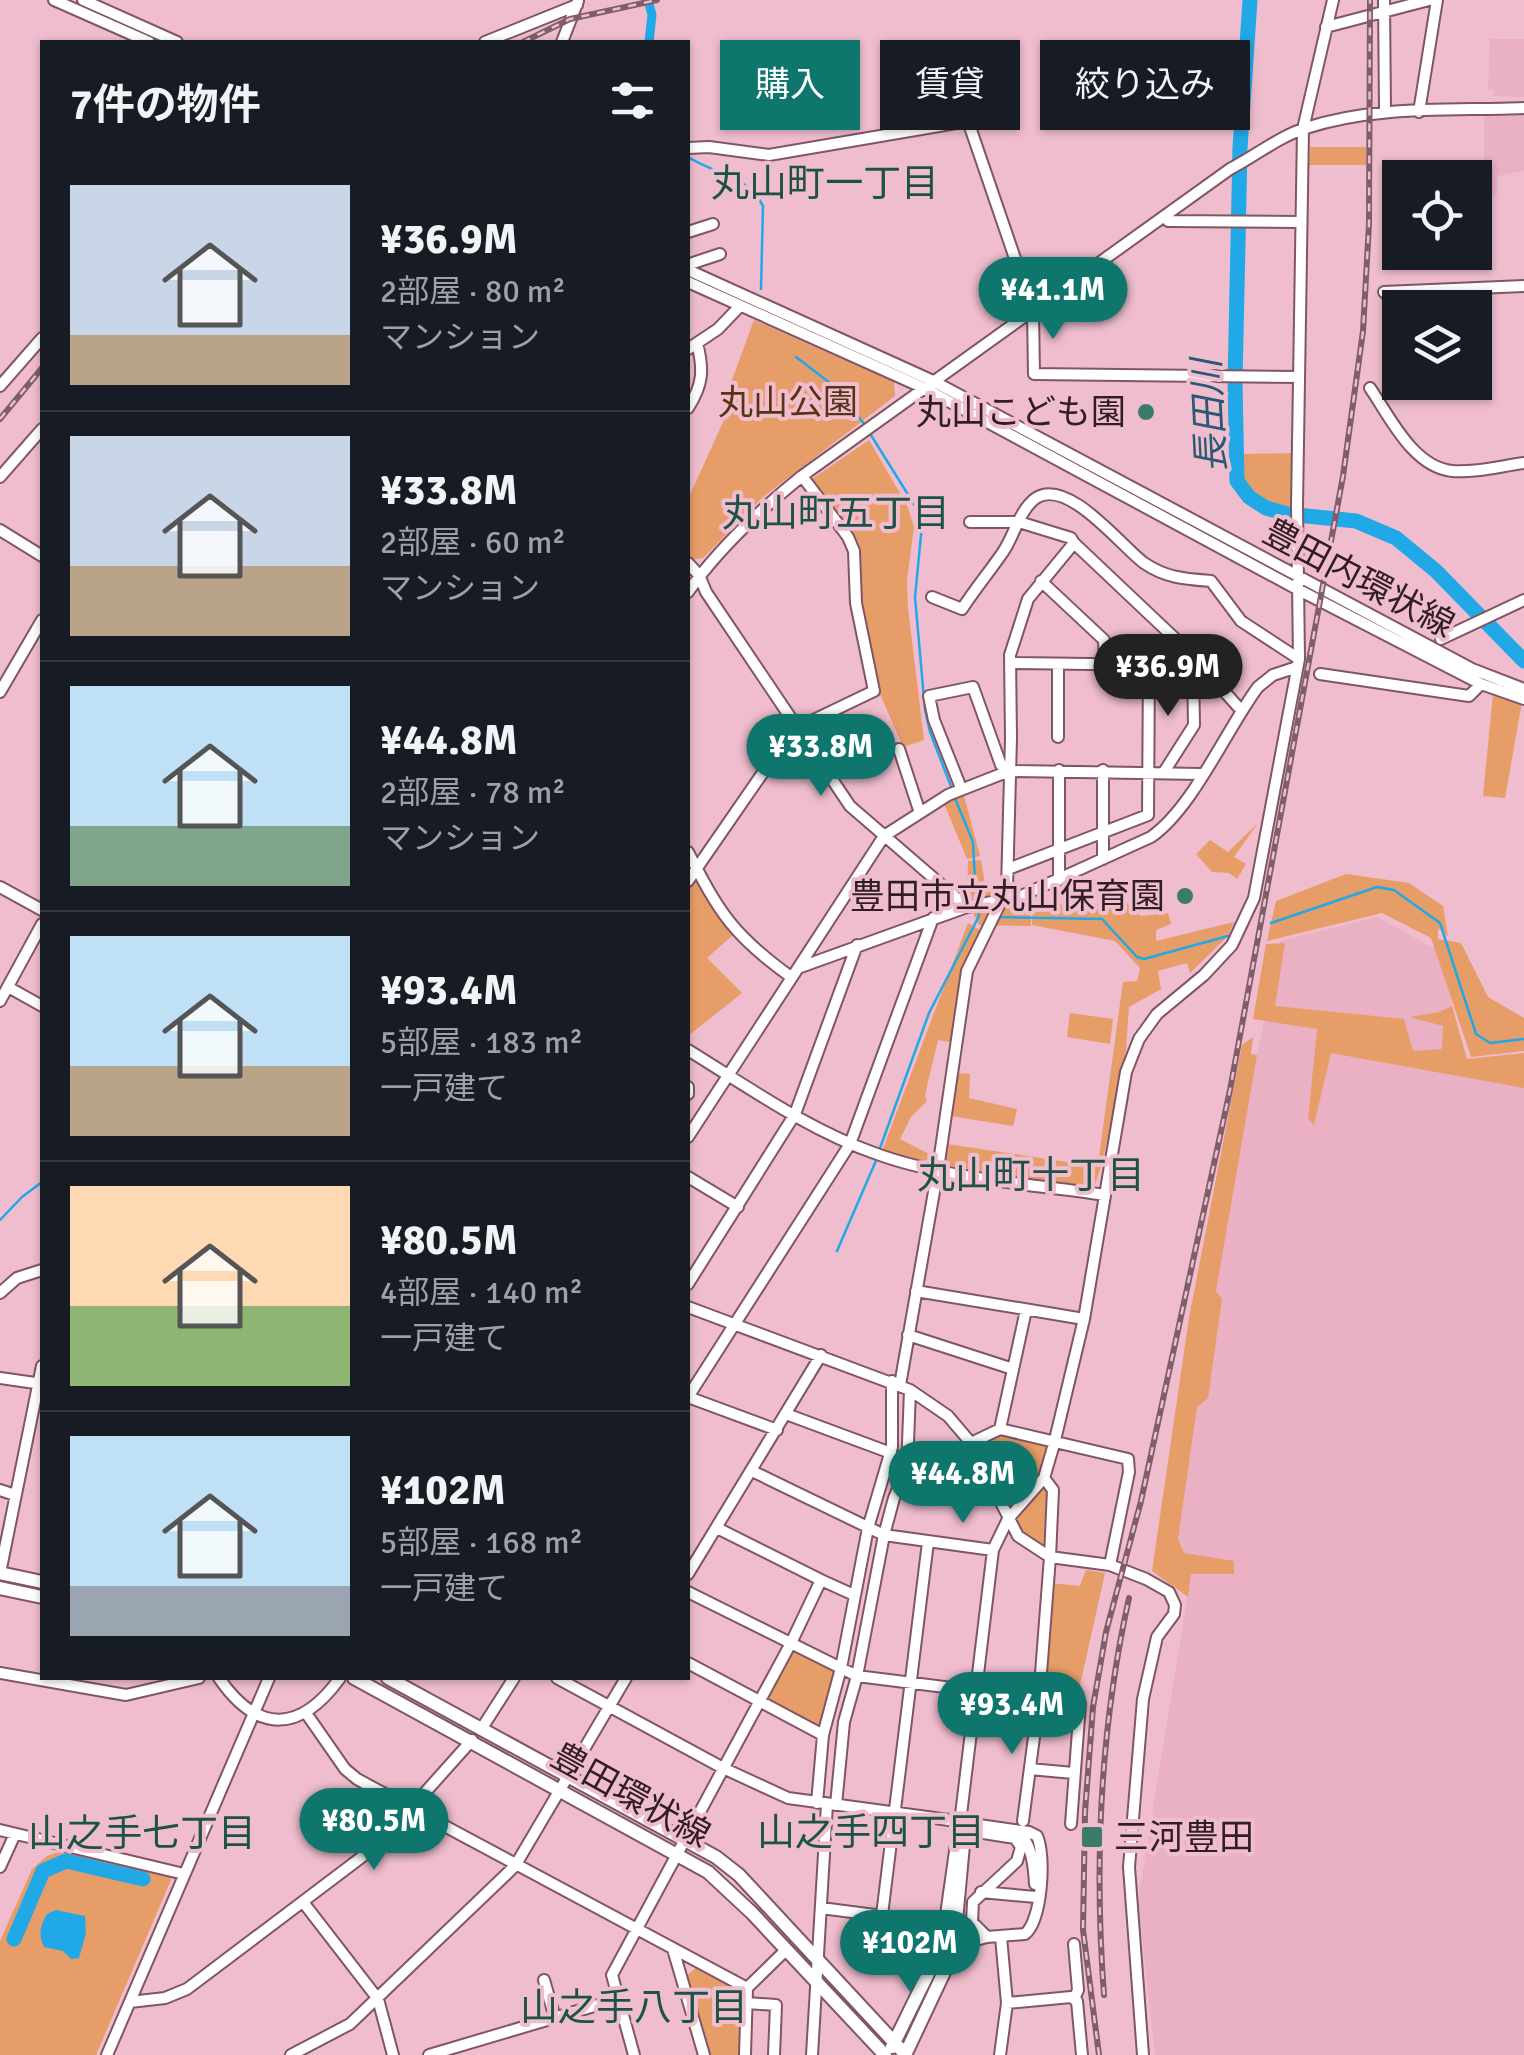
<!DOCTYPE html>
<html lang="ja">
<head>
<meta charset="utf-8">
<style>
  body { margin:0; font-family:Signika,"Noto Sans JP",sans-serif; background:#242831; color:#f1f3f6; height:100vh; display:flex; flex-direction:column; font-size:38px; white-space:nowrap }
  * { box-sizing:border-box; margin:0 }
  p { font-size:32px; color:#9ea1a6 }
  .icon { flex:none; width:55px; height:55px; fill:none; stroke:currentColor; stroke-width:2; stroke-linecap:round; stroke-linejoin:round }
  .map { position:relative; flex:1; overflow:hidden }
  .details { position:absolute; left:40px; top:40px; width:650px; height:1640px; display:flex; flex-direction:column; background:#171b24; border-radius:0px; box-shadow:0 2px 8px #0004 }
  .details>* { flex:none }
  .top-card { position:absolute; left:720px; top:40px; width:652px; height:90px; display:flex; gap:20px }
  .fabs { position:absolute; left:1382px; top:160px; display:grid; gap:20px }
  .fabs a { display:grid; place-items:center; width:110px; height:110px; border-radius:0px; background:#171b24; box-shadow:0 2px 8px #0004; font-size:50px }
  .price { position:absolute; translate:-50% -85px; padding:0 22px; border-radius:35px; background:#0f766e; color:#fff; font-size:32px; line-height:65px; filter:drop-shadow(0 2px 5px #0008) }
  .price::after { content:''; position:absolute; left:50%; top:60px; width:30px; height:22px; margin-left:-15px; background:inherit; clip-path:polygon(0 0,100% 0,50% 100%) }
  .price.on { background:#222; color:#fff }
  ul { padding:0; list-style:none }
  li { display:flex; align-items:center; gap:30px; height:250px; padding:0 30px }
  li+li { border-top:2px solid #363941 }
  li span { display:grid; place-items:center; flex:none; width:280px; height:200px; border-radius:0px; color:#555 }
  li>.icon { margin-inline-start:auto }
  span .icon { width:120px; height:120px; fill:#fffc; stroke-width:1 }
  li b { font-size:42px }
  h2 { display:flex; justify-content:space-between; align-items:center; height:120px; padding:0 30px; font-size:42px }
  .pill { padding:0 35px; border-radius:0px; background:#171b24; box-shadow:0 2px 8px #0004; font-size:35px; line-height:90px }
  .pill.on { background:#0f766e; color:#fff }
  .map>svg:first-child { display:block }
  .built { fill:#eab0c4 }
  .green { fill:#e79d68 }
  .water { fill:#21a8e7 }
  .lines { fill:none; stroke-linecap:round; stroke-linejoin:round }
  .stream { stroke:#21a8e7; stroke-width:2.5 }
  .canal { stroke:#21a8e7; stroke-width:9 }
  .river { stroke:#21a8e7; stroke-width:15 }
  .minor-casing { stroke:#805564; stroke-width:14 }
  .major-casing { stroke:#805564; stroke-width:16 }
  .minor { stroke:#fff; stroke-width:10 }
  .major { stroke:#fff; stroke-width:12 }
  .rail-casing { stroke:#7d5e69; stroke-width:6 }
  .rail { stroke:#efbdce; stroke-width:2.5; stroke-dasharray:8; stroke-linecap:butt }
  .poi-dot { fill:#3a7b6c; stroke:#efbdce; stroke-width:4 }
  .labels { text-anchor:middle; stroke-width:8; stroke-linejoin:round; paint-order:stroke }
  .park-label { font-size:35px; fill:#583316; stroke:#efbdce }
  .poi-label { font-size:35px; fill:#301e24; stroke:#efbdce; text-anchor:end }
  .street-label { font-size:35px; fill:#301e24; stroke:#efbdce }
  .neighbourhood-label { font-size:38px; fill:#1d5246; stroke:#efbdce }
  .water-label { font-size:38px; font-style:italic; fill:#295974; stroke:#efbdce }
</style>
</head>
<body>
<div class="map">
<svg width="1524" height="2055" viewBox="0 0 1524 2055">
  <rect width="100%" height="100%" fill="#efbdce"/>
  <!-- built -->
  <path class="built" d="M 1490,39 L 1524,39 L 1524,97 L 1493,96 L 1493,90 L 1488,89 Z
    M 1524,114 L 1524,171 L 1497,176 L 1497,195 L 1485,196 L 1484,115 Z
    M 1377,917 L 1441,952 L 1464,1062 L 1524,1058 L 1524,2055 L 1155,2055 L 1138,1901 L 1191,1575 L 1155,1563 L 1280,941 Z"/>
  <!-- green -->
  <path class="green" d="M 1310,147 L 1366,147 L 1366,165 L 1309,165 Z
    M 754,320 L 894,382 L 895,396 L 763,497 L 703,558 L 691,560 L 688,556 L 688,499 L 724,420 L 729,388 Z
    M 869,440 L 907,505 L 914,527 L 907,580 L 908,608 L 924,740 L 903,747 L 880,694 L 859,604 L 859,563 L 812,484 L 812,479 Z
    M 1293,453 L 1291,509 L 1268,504 L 1240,478 L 1239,454 Z
    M 1493,693 L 1522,702 L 1505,798 L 1483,796 Z
    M 963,792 L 980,856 L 967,859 L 943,801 Z
    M 1258,823 L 1234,857 L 1246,864 L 1237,879 L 1229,873 L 1212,872 L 1196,854 L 1210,840 L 1228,852 Z
    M 981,860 L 985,884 L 1001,886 L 1007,903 L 1030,902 L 1031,926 L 979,925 L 967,901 L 968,861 Z
    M 1346,874 L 1409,883 L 1443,906 L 1448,937 L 1438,928 L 1438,939 L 1461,943 L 1488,997 L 1524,1018 L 1524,1051 L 1471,1057 L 1431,938 L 1382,913 L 1267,941 L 1276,901 Z
    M 692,882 L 698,882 L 733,935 L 707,958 L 742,993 L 688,1036 L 688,889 Z
    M 1124,900 L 1141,916 L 1168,913 L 1171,924 L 1156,930 L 1156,941 L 1234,922 L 1228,936 L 1190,973 L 1187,963 L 1158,971 L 1161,989 L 1129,1007 L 1126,1050 L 1102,1164 L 1098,1164 L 1123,982 L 1137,981 L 1140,968 L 1115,941 L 1032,925 L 1033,903 L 1104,904 Z
    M 968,923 L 980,930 L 966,964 L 950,1042 L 938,1040 L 925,1095 L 927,1101 L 911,1117 L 900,1139 L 933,1156 L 931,1164 L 882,1151 Z
    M 1285,943 L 1275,1006 L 1404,1019 L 1413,1051 L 1442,1049 L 1443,1026 L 1410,1017 L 1439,1012 L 1452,1006 L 1467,1059 L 1524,1053 L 1524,1088 L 1331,1053 L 1314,1125 L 1308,1119 L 1317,1029 L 1253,1019 L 1266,944 Z
    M 1070,1013 L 1113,1019 L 1110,1044 L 1067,1037 Z
    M 1253,1037 L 1251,1054 L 1257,1055 L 1216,1291 L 1222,1299 L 1208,1398 L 1197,1407 L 1178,1539 L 1184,1553 L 1234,1561 L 1234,1574 L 1191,1574 L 1188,1597 L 1152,1571 L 1189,1318 L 1242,1045 Z
    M 956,1073 L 970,1074 L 969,1098 L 1017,1109 L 1013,1126 L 950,1116 Z
    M 947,1144 L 1101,1167 L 1093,1190 L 945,1165 Z
    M 1000,1435 L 1050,1447 L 1041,1476 L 1050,1491 L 1046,1551 L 1022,1534 L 977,1446 Z
    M 1086,1570 L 1105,1573 L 1080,1685 L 1045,1680 L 1050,1583 L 1080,1586 Z
    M 792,1646 L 838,1669 L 821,1732 L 761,1702 Z
    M 60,1851 L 170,1877 L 171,1880 L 96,2055 L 0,2055 L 0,1941 L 32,1869 L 47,1856 Z
    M 698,1966 L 743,1993 L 741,2055 L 707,2055 L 684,1978 Z"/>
  <!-- water -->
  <path class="water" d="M 56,1910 L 85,1916 L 86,1933 L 79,1958 L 71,1959 L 63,1951 L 44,1947 C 38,1934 40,1926 47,1914 Z"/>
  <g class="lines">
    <!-- stream -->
    <path class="stream" d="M 688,157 C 715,174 748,176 763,206 L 761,289
      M 796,357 L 834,386 L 865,425
      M 869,432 L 917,509 L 922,525 L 915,597 L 925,710 L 930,732 L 952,789
      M 954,796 L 973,842 L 976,899
      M 996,917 L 1102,919 L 1137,957 L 1144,959 L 1228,936
      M 1271,923 L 1377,887 L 1394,890 L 1440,923 L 1476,1034 L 1490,1043 L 1524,1039
      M 880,1148 L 929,1013 L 979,916 L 978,907
      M 0,1220 L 22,1197 L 42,1182
      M 837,1251 L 878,1156"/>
    <!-- canal -->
    <path class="canal" d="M 648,0 L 652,15 L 649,42"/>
    <!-- river -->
    <path class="river" d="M 1250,0 L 1240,148 L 1235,383 L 1237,481 L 1249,497 L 1266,508 L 1287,514 L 1356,521 L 1396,538 L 1436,571 L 1524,661
      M 14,1939 L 43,1871 L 66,1861 L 143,1879"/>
    <defs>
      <path id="minor" d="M 54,0 L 149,42
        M 83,0 L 177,42
        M 1384,0 L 1385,111
        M 1326,27 L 1429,0
        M 485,42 L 577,5
        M 562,42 L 578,1
        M 1419,112 L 1437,0
        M 688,148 L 709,147 L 769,155 L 968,121 L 1033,311 L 1034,374 L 1299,377
        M 1165,216 L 1168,221 L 1301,222
        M 688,232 L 713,224
        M 690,264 L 720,254
        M 688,270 L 933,381 L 1472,669 L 1524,689
        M 688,282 L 924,388 L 1299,590 L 1481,684 L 1524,699
        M 1384,292 L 1524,286
        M 688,349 L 718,329 L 740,306
        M 0,386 L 42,338
        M 1370,388 C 1390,417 1413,467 1452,471 C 1475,473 1501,466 1524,463
        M 688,408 C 703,385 704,370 697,343
        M 0,477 L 42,429
        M 970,522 L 1019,522 L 1071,538 L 1074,543
        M 0,530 L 42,556
        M 688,563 L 699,575 L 706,592 L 850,806 L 967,907
        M 1041,581 L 1104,640 L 1105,664
        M 688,592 C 719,548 760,510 802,476 L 1230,169 C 1255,156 1280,136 1306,128 C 1376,105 1452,111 1524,108
        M 932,597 L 962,609 C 975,589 990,571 1003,552 C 1014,536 1020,509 1036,498 C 1068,477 1122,547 1144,563 C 1166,578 1185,579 1211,581 L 1241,621 L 1299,659
        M 1441,639 L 1524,600
        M 1010,663 L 1163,665 L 1185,648
        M 1320,674 L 1469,696 L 1481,684
        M 0,692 L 42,620
        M 1058,737 L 1058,664
        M 899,749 L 920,813
        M 1059,770 L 1059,880
        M 1164,772 L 1194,725 L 1193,668
        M 961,788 L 934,720 L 929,696 L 973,687 L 1001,765 L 1009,771
        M 688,852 C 720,914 734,936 791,977
        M 1103,859 L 1103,770
        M 1008,869 L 1148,815 L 1149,666
        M 688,881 L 782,745 L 799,727 L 874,691 L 856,603 L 854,551 L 848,537 L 802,476
        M 0,887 L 42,910
        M 798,968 L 967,907 L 1021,896 L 1151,837 C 1193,808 1226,730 1258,687 L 1273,675 L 1297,667
        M 8,987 L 42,1006
        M 0,1001 L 42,924
        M 688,1050 C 748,1087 810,1131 877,1154 C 946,1179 1032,1184 1105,1195
        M 688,1087 L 688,1094
        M 688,1137 L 884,836 L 948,795 L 1009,771 L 1201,774
        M 688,1177 L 738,1207
        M 688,1284 L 795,1114 L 857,945
        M 916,1291 L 1084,1319
        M 0,1293 L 17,1278 L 42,1270
        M 688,1307 L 910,1390 L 948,1416 L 971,1443 L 1018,1536 L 1050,1557 L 1110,1565 L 1146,1579 L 1169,1592 L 1175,1605 L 1174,1614 L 1157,1637 L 1143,1699 L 1129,1867 L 1143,2055
        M 908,1335 L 1013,1369
        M 0,1378 L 42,1384
        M 900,1385 L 938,1169 L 967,971 L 1007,889 L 1011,738 L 1010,655 L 1028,599 L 1074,543 L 1185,648 L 1241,710
        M 688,1397 L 850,1144 L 933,918
        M 688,1397 L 777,1430
        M 786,1414 L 891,1453
        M 1000,1429 L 1026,1310
        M 971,1443 L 1000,1429 L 1128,1459 L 1129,1472 L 1110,1565
        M 752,1471 L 884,1535 L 993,1550
        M 0,1490 L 15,1495
        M 717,1528 L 821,1580
        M 0,1573 L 42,1366
        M 688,1574 L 821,1355
        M 688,1592 L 857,1676 L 1080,1704 L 1071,1824
        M 688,1663 L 823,1735
        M 0,1673 L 126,1695 L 199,1678
        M 219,1678 C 258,1735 301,1732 340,1678
        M 557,1678 L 723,1768 L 788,1798 L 949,1820 L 973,1827 L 977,1832 L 1015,1838 L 1021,1847 L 1017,1861 L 973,1902 L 972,1922 L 987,1937
        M 306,1713 L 345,1769 L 357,1779 L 747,1988
        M 482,1728 L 514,1678
        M 1030,1769 L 1073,1773
        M 817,1803 L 823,1735 L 841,1668 L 868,1528 L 892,1447 L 892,1381
        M 836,1805 L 844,1722 L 857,1676 L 884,1535 L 894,1498 L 907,1469 L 910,1390
        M 1023,1821 L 1039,1699 L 1050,1557 L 1053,1490 L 1044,1478
        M 960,1823 L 993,1550 L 1008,1519 L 1044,1478 L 1054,1444 L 1084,1319 L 1126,1072 L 1139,1039 L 1157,1014 L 1204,975 L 1232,945 L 1254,898 L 1299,659 L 1297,506 L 1303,129 L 1333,0
        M 0,1830 L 184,1874
        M 1017,1831 C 1032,1843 1034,1866 1035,1884
        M 0,1867 L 15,1834
        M 981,1892 L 1036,1897
        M 303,1902 L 378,1999 L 393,2055
        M 821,1908 L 944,1924
        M 882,1915 L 928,1542
        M 1074,1944 L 1078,1990 L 1074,1999
        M 954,1946 L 987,1937 L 1025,1934 C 1042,1920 1046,1856 1037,1836 L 1029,1832 L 979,1825 L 973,1827
        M 673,1949 L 704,2055
        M 544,1980 L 555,2018
        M 130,2002 L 165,1998 L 187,1989 L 379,1844 L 472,1740
        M 747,2003 L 776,2005 L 774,2055
        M 1007,2003 L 1071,1997 L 1077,2001 L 1082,2055
        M 107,2055 L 269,1678
        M 291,2055 L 350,2024 L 515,1866 L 626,1678
        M 429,2055 L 618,1999
        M 634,2055 L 612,1975 L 791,1643 L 821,1580 L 854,1595
        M 745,2055 L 747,1988 L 786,1950
        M 812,2055 L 827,1804
        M 1000,2055 L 1007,2003 L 1001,1937"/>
      <path id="major" d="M 0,1573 L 42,1582
        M 0,1588 L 42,1597
        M 354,1678 L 708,1872 L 752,1913 L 885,2055
        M 388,1678 L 716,1857 L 739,1875 L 906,2055
        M 892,2047 L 943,1943 L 960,1823
        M 905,2055 L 953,1953 L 963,1845 L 959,1833"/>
    </defs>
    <!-- minor casing -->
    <use href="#minor" class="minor-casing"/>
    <!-- major casing -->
    <use href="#major" class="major-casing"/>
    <!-- minor -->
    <use href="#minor" class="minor"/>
    <!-- major -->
    <use href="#major" class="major"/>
    <defs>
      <path id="rail" d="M 523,42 L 570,19 L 657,0
        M 0,419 L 42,368
        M 1104,1995 C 1094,1862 1100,1729 1129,1598
        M 1099,2055 L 1083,1930 L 1085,1812 L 1093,1707 L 1106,1632 L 1141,1501 L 1230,1090 L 1343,476 L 1363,331 L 1369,224 L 1370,0"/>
    </defs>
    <!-- rail casing -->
    <use href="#rail" class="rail-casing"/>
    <!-- rail -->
    <use href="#rail" class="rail"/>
  </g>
  <!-- markers -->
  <g class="poi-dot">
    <circle cx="1146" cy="412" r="10"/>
    <circle cx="1185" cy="896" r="10"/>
    <rect x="1080" y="1825" width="24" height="24" rx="5"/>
  </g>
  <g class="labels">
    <!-- park labels -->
    <g class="park-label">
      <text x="788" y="414">丸山公園</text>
    </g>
    <!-- poi labels -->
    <g class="poi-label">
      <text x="1126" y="424">丸山こども園</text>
      <text x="1165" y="908">豊田市立丸山保育園</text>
      <text x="1114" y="1849" text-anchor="start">三河豊田</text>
    </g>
    <!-- street labels -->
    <g class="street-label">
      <text transform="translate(1359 578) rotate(28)" y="12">豊田内環状線</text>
      <text transform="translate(631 1795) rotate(29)" y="12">豊田環状線</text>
    </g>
    <!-- neighbourhood labels -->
    <g class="neighbourhood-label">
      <text x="825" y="196">丸山町一丁目</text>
      <text x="836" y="526">丸山町五丁目</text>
      <text x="1031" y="1188">丸山町十丁目</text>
      <text x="871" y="1845">山之手四丁目</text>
      <text x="142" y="1846">山之手七丁目</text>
      <text x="634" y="2020">山之手八丁目</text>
    </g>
    <!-- water labels -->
    <g class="water-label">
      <text transform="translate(1209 416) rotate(-93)" y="13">長田川</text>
    </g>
  </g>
</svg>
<div class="fabs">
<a><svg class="icon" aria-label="locate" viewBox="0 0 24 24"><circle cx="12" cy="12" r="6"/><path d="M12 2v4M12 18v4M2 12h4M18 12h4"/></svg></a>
<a><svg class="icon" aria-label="layers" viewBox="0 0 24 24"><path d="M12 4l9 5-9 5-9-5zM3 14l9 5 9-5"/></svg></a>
</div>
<b class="price" style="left:1053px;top:342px">¥41.1M</b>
<b class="price on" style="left:1168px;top:719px">¥36.9M</b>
<b class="price" style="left:821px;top:799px">¥33.8M</b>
<b class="price" style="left:963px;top:1526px">¥44.8M</b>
<b class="price" style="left:1012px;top:1757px">¥93.4M</b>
<b class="price" style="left:374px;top:1873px">¥80.5M</b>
<b class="price" style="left:910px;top:1995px">¥102M</b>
<div class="top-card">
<a class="pill on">購入</a>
<a class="pill">賃貸</a>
<a class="pill">絞り込み</a>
</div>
<section class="details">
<h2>7件の物件<svg class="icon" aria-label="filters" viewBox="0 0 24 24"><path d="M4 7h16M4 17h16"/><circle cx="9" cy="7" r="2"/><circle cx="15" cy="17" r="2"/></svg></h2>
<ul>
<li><span style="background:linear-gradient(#c9d6e8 75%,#b9a48a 0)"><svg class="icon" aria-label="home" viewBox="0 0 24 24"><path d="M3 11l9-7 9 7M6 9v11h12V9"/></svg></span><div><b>¥36.9M</b><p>2部屋 · 80 m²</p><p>マンション</p></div></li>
<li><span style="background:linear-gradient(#c9d6e8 65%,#b9a48a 0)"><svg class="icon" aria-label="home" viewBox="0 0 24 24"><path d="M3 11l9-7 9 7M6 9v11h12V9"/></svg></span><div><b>¥33.8M</b><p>2部屋 · 60 m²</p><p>マンション</p></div></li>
<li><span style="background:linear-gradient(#bfe0f5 70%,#7fa58c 0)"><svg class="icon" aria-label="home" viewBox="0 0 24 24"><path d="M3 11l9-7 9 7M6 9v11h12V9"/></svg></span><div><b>¥44.8M</b><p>2部屋 · 78 m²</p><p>マンション</p></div></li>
<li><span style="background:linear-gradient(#bfe0f5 65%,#b9a48a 0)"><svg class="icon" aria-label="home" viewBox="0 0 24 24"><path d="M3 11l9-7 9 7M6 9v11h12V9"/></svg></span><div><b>¥93.4M</b><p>5部屋 · 183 m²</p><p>一戸建て</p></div></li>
<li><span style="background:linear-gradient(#ffd9b3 60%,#8fb573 0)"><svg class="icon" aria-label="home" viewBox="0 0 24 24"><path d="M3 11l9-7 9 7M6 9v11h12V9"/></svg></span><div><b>¥80.5M</b><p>4部屋 · 140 m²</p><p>一戸建て</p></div></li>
<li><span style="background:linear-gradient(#bfe0f5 75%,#9aa5b1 0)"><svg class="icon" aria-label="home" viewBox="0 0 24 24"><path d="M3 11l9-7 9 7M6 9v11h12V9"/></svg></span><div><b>¥102M</b><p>5部屋 · 168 m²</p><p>一戸建て</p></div></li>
</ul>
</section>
</div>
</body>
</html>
